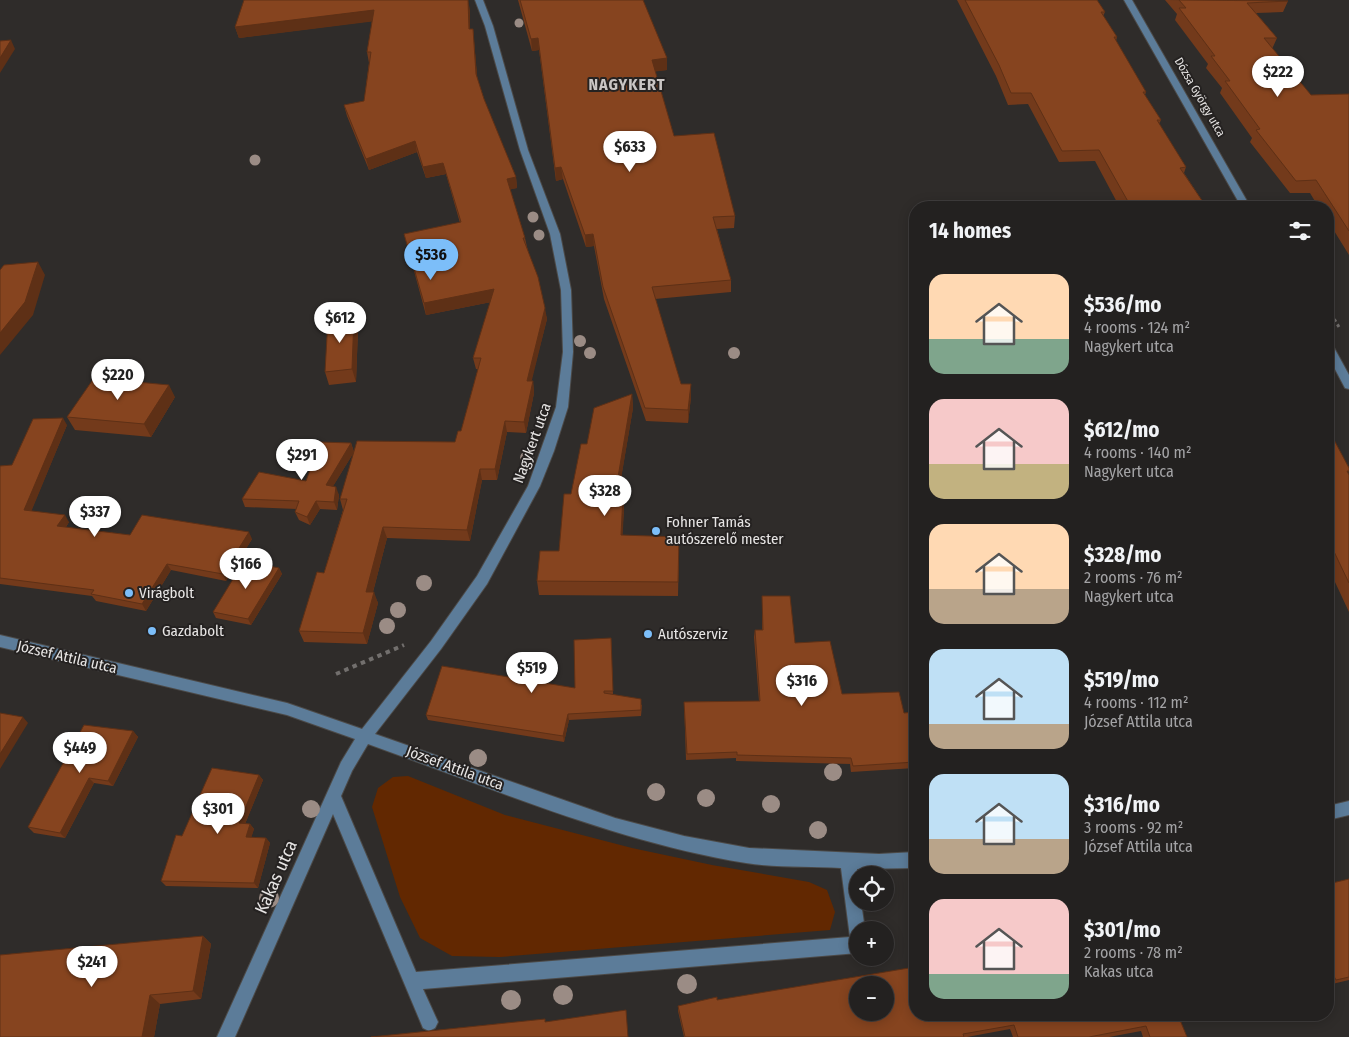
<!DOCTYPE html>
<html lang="en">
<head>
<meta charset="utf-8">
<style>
  body { margin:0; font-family:"Fira Sans Condensed",sans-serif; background:#2f2e2d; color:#f1f3f6; height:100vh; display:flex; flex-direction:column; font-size:19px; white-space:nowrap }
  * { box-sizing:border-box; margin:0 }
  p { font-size:16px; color:#a3a3a5 }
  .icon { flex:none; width:28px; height:28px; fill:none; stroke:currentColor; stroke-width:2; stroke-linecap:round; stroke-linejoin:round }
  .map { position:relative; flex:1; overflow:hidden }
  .side { position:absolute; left:909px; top:201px; width:425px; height:820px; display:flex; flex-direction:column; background:#232120; border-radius:20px; box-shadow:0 2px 12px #0003,0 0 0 1px #403e3e }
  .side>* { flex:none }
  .fabs { position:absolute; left:849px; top:866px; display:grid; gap:10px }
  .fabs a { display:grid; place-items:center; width:45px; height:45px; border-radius:50%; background:#232120; box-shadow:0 2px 12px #0003,0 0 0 1px #403e3e; font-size:25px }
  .price { position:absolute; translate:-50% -42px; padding:0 11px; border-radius:18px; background:#fff; color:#222; font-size:16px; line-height:32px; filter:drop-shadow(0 1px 2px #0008) }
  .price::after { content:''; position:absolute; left:50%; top:30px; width:15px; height:11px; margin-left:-8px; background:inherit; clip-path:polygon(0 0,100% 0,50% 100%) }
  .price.on { background:#7cbef9; color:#111 }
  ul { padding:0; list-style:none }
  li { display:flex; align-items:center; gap:15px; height:125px; padding:0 20px }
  li span { display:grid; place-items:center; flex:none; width:140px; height:100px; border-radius:15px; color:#555 }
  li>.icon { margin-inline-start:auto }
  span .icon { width:60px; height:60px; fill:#fffc; stroke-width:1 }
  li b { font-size:21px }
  h2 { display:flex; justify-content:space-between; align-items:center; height:60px; padding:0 20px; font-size:21px }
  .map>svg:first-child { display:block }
  .green { fill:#622801 }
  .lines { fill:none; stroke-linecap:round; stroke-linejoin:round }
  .minor-casing { stroke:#4c4a48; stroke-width:2 }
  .path-far1 { stroke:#726f6d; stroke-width:3; stroke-dasharray:3 3; stroke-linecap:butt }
  .path { stroke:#726f6d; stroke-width:4; stroke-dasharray:4.5 4.5; stroke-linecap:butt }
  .minor { fill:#5c7c99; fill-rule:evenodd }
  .tree { fill:#9b8c85 }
  .wall { fill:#733a1b }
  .shaded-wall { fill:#5e3016 }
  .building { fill:#86441f; stroke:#5e3016; fill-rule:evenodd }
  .poi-dot { fill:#7cbef9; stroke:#252221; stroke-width:2 }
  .labels { text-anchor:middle; stroke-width:4; stroke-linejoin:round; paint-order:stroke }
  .far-street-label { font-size:12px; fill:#e7e5e4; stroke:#252221 }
  .street-label { font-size:15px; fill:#e7e5e4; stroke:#252221 }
  .poi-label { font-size:15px; fill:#e7e5e4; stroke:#252221; text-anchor:start }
  .far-district-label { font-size:16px; font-weight:bold; letter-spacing:1px; fill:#cac6c4; stroke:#252221 }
  .near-street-label { font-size:18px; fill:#e7e5e4; stroke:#252221 }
</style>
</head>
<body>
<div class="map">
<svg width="1349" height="1037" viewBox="0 0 1349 1037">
  <rect width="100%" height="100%" fill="#2f2c2a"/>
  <!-- green -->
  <path class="green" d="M 408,776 L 505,815 L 632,848 L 712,865 L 809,882 L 827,890 L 835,912 L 830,930 L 500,957 L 452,956 L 420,938 L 400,897 L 372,807 L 378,788 L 393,777 Z"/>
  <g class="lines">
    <defs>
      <path id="minor" d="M 475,0 L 483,0 L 493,26 L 528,150 L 560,234 L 571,290 L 573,352 L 568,407 L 554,451 L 540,486 L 487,584 L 441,649 L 375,734 L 615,818 L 684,836 L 749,848 L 879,854 L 915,852 L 915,868 L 857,869 L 858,902 L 861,902 L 865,930 L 858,930 L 858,953 L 423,989 L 438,1022 L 435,1028 L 429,1031 L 423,1028 L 333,814 L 235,1037 L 217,1037 L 341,762 L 355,739 L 287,715 L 0,647 L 0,635 L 287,703 L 362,729 L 431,641 L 477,576 L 528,486 L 556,407 L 563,352 L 561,290 L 550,234 L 520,150 L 485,26 ZM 368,744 C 492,788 616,842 746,863 C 777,868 810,866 841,868 L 850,937 L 416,972 L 341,796 L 352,771 Z
        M 1124,0 L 1132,0 L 1251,208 L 1242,208 Z
        M 1328,343 L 1332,344 L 1349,375 L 1349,389 L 1345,388 L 1328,356 Z
        M 1349,801 L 1349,815 L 1328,820 L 1328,806 Z"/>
    </defs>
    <!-- minor casing -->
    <use href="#minor" class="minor-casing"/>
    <!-- path-far1 -->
    <path class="path-far1" d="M 1328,309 L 1339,327"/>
    <!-- path -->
    <path class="path" d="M 336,674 L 404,645"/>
    <!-- minor -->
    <use href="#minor" class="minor"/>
  </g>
  <!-- trees -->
  <g class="tree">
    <circle cx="519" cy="23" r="4.5"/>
    <circle cx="255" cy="160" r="5.5"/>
    <circle cx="533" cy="217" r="5.5"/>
    <circle cx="539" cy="235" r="5.5"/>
    <circle cx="580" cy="341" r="6"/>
    <circle cx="590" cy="353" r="6"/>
    <circle cx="734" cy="353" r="6"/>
    <circle cx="527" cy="458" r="7"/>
    <circle cx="424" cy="583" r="8"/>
    <circle cx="398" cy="610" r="8"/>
    <circle cx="387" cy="626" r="8"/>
    <circle cx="478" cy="758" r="9"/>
    <circle cx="833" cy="772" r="9"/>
    <circle cx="656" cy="792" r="9"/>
    <circle cx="706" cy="798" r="9"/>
    <circle cx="771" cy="804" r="9"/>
    <circle cx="311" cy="809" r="9"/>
    <circle cx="818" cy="830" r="9"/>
    <circle cx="269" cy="898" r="10"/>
    <circle cx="687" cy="984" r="10"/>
    <circle cx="563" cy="995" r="10"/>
    <circle cx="511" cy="1000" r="10"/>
  </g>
  <!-- wall -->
  <path class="wall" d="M 518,0 L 643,0 L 667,70 L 655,71 L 674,136 L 735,216 L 734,228 L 717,229 L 731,280 L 731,292 L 655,299 L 681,384 L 691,397 L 688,423 L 646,421 L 604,299 L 594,246 L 586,247 L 563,179 L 556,181 L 539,50 L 532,51 Z
    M 957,0 L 1097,0 L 1105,12 L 1103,16 L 1117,37 L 1116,41 L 1146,92 L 1145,95 L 1161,120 L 1159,124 L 1186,167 L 1184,173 L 1207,208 L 1101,208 L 1101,206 L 1119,206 L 1095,161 L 1059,162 L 1028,104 L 1008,105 L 996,76 Z
    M 1165,0 L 1288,1 L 1283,12 L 1256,13 L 1277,38 L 1272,49 L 1311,95 L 1349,94 L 1349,255 L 1328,221 L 1328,208 L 1319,208 L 1310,193 L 1290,193 L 1250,142 L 1252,138 L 1220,93 L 1222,88 L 1206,68 L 1208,64 L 1175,20 L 1177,14 Z
    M 470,10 L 470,29 L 473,29 L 477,77 L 484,99 L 516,177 L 517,188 L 510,189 L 525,238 L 527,247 L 547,319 L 531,381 L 533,381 L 534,393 L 526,433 L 507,432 L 497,480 L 482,480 L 470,541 L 387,538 L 373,592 L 378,603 L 367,644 L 304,642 L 299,631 L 324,573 L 343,510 L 340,499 L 455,442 L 461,431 L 478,369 L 476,369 L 473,358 L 491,302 L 426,315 L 404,234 L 460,223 L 446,174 L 426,178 L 417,152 L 369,170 L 347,116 L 344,105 L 364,101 L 369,63 L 367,52 L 372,21 L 239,38 L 235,27 Z
    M 354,316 L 358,329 L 356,382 L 329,385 L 325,372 Z
    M 632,394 L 633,408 L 618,495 L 623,495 L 624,509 L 622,535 L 679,551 L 678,596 L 539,595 L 537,581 L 559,551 L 571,494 L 587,444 Z
    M 175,397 L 151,437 L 75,430 L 67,417 Z
    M 67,425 L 31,511 L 69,522 L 66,527 L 130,535 L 252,539 L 226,581 L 171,570 L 146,611 L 96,601 L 92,596 L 0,584 L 0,466 L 12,465 Z
    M 1328,431 L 1349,468 L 1348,474 L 1349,475 L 1349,612 L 1328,567 Z
    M 351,443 L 354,452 L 333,486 L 339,495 L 337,510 L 320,509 L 310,525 L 299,520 L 295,512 L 297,509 L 245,507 L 242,499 L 306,481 Z
    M 279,568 L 282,574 L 251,625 L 216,618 L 213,612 Z
    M 762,596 L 795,643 L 842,694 L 904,713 L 915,712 L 915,768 L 851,772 L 850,764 L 736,761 L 736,758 L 686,760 L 684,702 L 759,701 L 754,637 L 755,630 L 762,630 Z
    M 611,638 L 613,694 L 642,705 L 641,716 L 569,720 L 564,742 L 428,720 L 426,715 L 575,688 Z
    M 133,731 L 138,737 L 113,786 L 94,783 L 65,838 L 34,833 L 28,827 Z
    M 259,775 L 263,780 L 245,824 L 250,824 L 254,829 L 251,837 L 266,838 L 270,843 L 258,888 L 166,886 L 161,881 L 182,836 Z
    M 1349,879 L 1349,980 L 1328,985 L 1328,884 Z
    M 203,936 L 211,944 L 201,999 L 160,1004 L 154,1037 L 0,1037 Z
    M 717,1000 L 915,1015 L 1190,1015 L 1179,1017 L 1187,1037 L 1143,1037 L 1141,1031 L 1109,1037 L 1013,1037 L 1010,1029 L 967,1037 L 684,1037 L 678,1011 L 678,1006 Z"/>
  <!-- shaded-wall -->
  <path class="shaded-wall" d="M 468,0 L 470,10 L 470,40 L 469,29 Z
    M 374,10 L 376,21 L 239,38 L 235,27 Z
    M 473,29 L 474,40 L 478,85 L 476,74 Z
    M 538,38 L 539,50 L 532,51 L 531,39 Z
    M 11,40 L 15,49 L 0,73 L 0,58 Z
    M 667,58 L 667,70 L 652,72 L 652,60 Z
    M 415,141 L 417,152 L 369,170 L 366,159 Z
    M 443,163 L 446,174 L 426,178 L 423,167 Z
    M 561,167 L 563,179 L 556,181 L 555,168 Z
    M 516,177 L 517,188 L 508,190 L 507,179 Z
    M 593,234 L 594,246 L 586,247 L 585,235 Z
    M 38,262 L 45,275 L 33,315 L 0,355 L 0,333 Z
    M 494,289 L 496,301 L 426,315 L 424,303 Z
    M 545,308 L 547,319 L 529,392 L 527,381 Z
    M 354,316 L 358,329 L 356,382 L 352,369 Z
    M 533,381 L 534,393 L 526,433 L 524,422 Z
    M 691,384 L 691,397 L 688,423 L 688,410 Z
    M 169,385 L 175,397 L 151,437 L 144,424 Z
    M 632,394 L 633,408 L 616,509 L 615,495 Z
    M 63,418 L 67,425 L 29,517 L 24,510 Z
    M 505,421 L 507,432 L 497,480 L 495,469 Z
    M 351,443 L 354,452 L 329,493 L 326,485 Z
    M 480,469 L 482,480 L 470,541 L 467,530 Z
    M 336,487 L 339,495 L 337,510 L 334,502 Z
    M 623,495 L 624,509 L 622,549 L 621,535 Z
    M 316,501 L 320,509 L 310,525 L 307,517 Z
    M 65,515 L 69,522 L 62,533 L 57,526 Z
    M 383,527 L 387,538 L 370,603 L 366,592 Z
    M 249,532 L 252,539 L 226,581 L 223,574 Z
    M 167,564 L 171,570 L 146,611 L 142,604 Z
    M 279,568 L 282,574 L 251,625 L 248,619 Z
    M 374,592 L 378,603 L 367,644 L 363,633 Z
    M 568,714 L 569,720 L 564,742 L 563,736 Z
    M 23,717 L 28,723 L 0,769 L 0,754 Z
    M 133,731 L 138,737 L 113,786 L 108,781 Z
    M 259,775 L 263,780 L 243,829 L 239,823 Z
    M 89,778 L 94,783 L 65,838 L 60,833 Z
    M 250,824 L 254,829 L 250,842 L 246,837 Z
    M 266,838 L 270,843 L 258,888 L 254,883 Z
    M 203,936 L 211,944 L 201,999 L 193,991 Z
    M 150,995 L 160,1004 L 154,1037 L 142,1037 Z"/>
  <!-- building -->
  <path class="building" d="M 244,0 L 468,0 L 469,29 L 473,29 L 476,74 L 484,99 L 516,177 L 507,179 L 525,238 L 523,238 L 538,277 L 545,308 L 527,381 L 533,381 L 524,422 L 505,421 L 495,469 L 480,469 L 467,530 L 383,527 L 366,592 L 374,592 L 363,633 L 299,631 L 317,572 L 324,573 L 347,499 L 340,499 L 357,441 L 455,442 L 458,431 L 461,431 L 481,358 L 473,358 L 494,289 L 424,303 L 404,234 L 461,222 L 443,163 L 423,167 L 415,141 L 366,159 L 344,105 L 364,101 L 371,52 L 367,52 L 374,10 L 235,27 Z
    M 520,0 L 643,0 L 667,58 L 652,60 L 674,136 L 714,133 L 735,216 L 713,217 L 731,280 L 652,287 L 681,384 L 691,384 L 688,410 L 645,408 L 603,287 L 593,234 L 585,235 L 561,167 L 555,168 L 538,38 L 531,39 Z
    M 965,0 L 1097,0 L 1105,12 L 1101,12 L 1117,37 L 1114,37 L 1146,92 L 1143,92 L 1161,120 L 1157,120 L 1186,167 L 1180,168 L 1207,208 L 1102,208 L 1101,206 L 1130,205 L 1099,150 L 1062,151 L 1031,93 L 1011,93 L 999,65 Z
    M 1179,0 L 1288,1 L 1247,3 L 1277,38 L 1264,38 L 1311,95 L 1349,94 L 1349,231 L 1316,180 L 1296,181 L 1256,130 L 1260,129 L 1225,81 L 1230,81 L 1211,56 L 1215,56 L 1179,8 L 1186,8 Z
    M 11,40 L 0,58 L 0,41 Z
    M 38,262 L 25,302 L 0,333 L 0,270 L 4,265 Z
    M 354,316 L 352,369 L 325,372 L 328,319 Z
    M 94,378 L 169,385 L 144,424 L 67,417 Z
    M 632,394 L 615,495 L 623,495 L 621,535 L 679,537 L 678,582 L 537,581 L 540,551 L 559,551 L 564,494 L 571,494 L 581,444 L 587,444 L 594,408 Z
    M 63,418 L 24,510 L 65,515 L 57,526 L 130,535 L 142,515 L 249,532 L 223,574 L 167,564 L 142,604 L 91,594 L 94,590 L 0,578 L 0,466 L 12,465 L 33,419 Z
    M 1328,431 L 1330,436 L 1332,436 L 1349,468 L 1349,471 L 1347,471 L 1349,475 L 1349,583 L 1328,539 Z
    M 320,442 L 351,443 L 326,485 L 336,487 L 334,502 L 316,501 L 307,517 L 295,512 L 299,501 L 242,499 L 259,472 L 306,481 Z
    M 244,561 L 279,568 L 248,619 L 213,612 Z
    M 762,596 L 790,596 L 795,643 L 830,641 L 842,694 L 899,692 L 904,713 L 915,712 L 915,762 L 853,766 L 851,758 L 737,755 L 737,752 L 687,754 L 684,702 L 760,701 L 755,630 L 763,630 Z
    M 611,638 L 613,691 L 604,691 L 604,693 L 641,699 L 641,710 L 568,714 L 563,736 L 426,715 L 442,666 L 575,688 L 574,640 Z
    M 0,713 L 23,717 L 0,754 Z
    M 84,725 L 133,731 L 108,781 L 89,778 L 60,833 L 28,827 Z
    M 212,768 L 259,775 L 239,823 L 250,824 L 246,837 L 266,838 L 254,883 L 161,881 L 176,835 L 182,836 Z
    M 1349,879 L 1349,977 L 1336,980 L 1328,965 L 1328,884 Z
    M 203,936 L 193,991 L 150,995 L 142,1037 L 0,1037 L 0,955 Z
    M 915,967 L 915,1015 L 1178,1015 L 1187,1037 L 1150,1037 L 1146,1026 L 1089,1037 L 1018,1037 L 1014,1025 L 963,1034 L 964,1037 L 685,1037 L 678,1006 L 717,997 L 717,1000 ZM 858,985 L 885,985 L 885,1012 L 858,1012 Z
    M 626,1010 L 628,1037 L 371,1037 L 545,1019 L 545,1022 Z"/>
  <!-- markers -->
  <g class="poi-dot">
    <circle cx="656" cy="531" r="5"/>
    <circle cx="129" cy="593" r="5"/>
    <circle cx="152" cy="631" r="5"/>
    <circle cx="648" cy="634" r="5"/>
  </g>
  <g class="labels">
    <!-- far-street labels -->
    <g class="far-street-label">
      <text transform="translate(1200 97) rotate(60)" y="4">Dózsa György utca</text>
    </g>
    <!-- street labels -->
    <g class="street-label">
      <text transform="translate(532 443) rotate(-70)" y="5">Nagykert utca</text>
      <text transform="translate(67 657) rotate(13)" y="5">József Attila utca</text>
      <text transform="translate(455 768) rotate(20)" y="5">József Attila utca</text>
    </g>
    <!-- poi labels -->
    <g class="poi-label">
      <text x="666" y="527">Fohner Tamás<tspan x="666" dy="17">autószerelő mester</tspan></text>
      <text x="139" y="598">Virágbolt</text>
      <text x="162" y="636">Gazdabolt</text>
      <text x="658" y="639">Autószerviz</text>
    </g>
    <!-- far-district labels -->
    <g class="far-district-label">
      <text x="627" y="90">NAGYKERT</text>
    </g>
    <!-- near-street labels -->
    <g class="near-street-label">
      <text transform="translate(276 877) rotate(-66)" y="6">Kakas utca</text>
    </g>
  </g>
</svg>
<div class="fabs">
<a><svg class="icon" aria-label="locate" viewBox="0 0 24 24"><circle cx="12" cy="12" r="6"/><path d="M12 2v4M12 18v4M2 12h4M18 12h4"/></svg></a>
<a>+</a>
<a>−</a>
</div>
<b class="price" style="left:1278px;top:98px">$222</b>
<b class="price" style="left:630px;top:173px">$633</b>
<b class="price on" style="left:431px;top:281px">$536</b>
<b class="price" style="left:340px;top:344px">$612</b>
<b class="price" style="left:118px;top:401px">$220</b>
<b class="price" style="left:302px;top:481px">$291</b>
<b class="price" style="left:605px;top:517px">$328</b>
<b class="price" style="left:95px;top:538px">$337</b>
<b class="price" style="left:246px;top:590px">$166</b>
<b class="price" style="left:532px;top:694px">$519</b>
<b class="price" style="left:802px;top:707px">$316</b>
<b class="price" style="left:80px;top:774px">$449</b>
<b class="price" style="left:218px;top:835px">$301</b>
<b class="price" style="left:92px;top:988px">$241</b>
<section class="side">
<h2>14 homes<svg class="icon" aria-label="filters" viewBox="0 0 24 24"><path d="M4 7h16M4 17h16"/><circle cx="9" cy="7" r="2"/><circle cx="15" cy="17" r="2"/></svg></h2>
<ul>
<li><span style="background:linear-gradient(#ffd9b3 65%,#7fa58c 0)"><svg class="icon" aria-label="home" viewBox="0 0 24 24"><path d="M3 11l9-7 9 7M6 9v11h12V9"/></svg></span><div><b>$536/mo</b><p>4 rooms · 124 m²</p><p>Nagykert utca</p></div></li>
<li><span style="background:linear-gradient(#f6c9c9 65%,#c2b280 0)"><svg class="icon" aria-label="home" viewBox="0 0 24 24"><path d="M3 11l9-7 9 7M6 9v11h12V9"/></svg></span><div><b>$612/mo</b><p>4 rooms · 140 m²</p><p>Nagykert utca</p></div></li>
<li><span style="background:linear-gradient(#ffd9b3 65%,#b9a48a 0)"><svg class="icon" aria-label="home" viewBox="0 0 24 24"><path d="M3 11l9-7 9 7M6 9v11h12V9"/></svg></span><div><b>$328/mo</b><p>2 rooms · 76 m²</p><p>Nagykert utca</p></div></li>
<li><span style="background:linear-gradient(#bfe0f5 75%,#b9a48a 0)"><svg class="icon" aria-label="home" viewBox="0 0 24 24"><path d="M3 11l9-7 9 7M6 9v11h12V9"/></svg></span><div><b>$519/mo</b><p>4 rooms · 112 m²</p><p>József Attila utca</p></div></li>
<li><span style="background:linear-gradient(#bfe0f5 65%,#b9a48a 0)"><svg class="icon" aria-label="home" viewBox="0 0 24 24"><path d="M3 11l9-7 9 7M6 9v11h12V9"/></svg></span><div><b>$316/mo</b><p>3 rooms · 92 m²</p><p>József Attila utca</p></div></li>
<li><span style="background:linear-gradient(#f6c9c9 75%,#7fa58c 0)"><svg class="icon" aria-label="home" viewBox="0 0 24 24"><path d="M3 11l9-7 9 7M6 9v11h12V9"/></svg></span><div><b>$301/mo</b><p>2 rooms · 78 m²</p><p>Kakas utca</p></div></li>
</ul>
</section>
</div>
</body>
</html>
